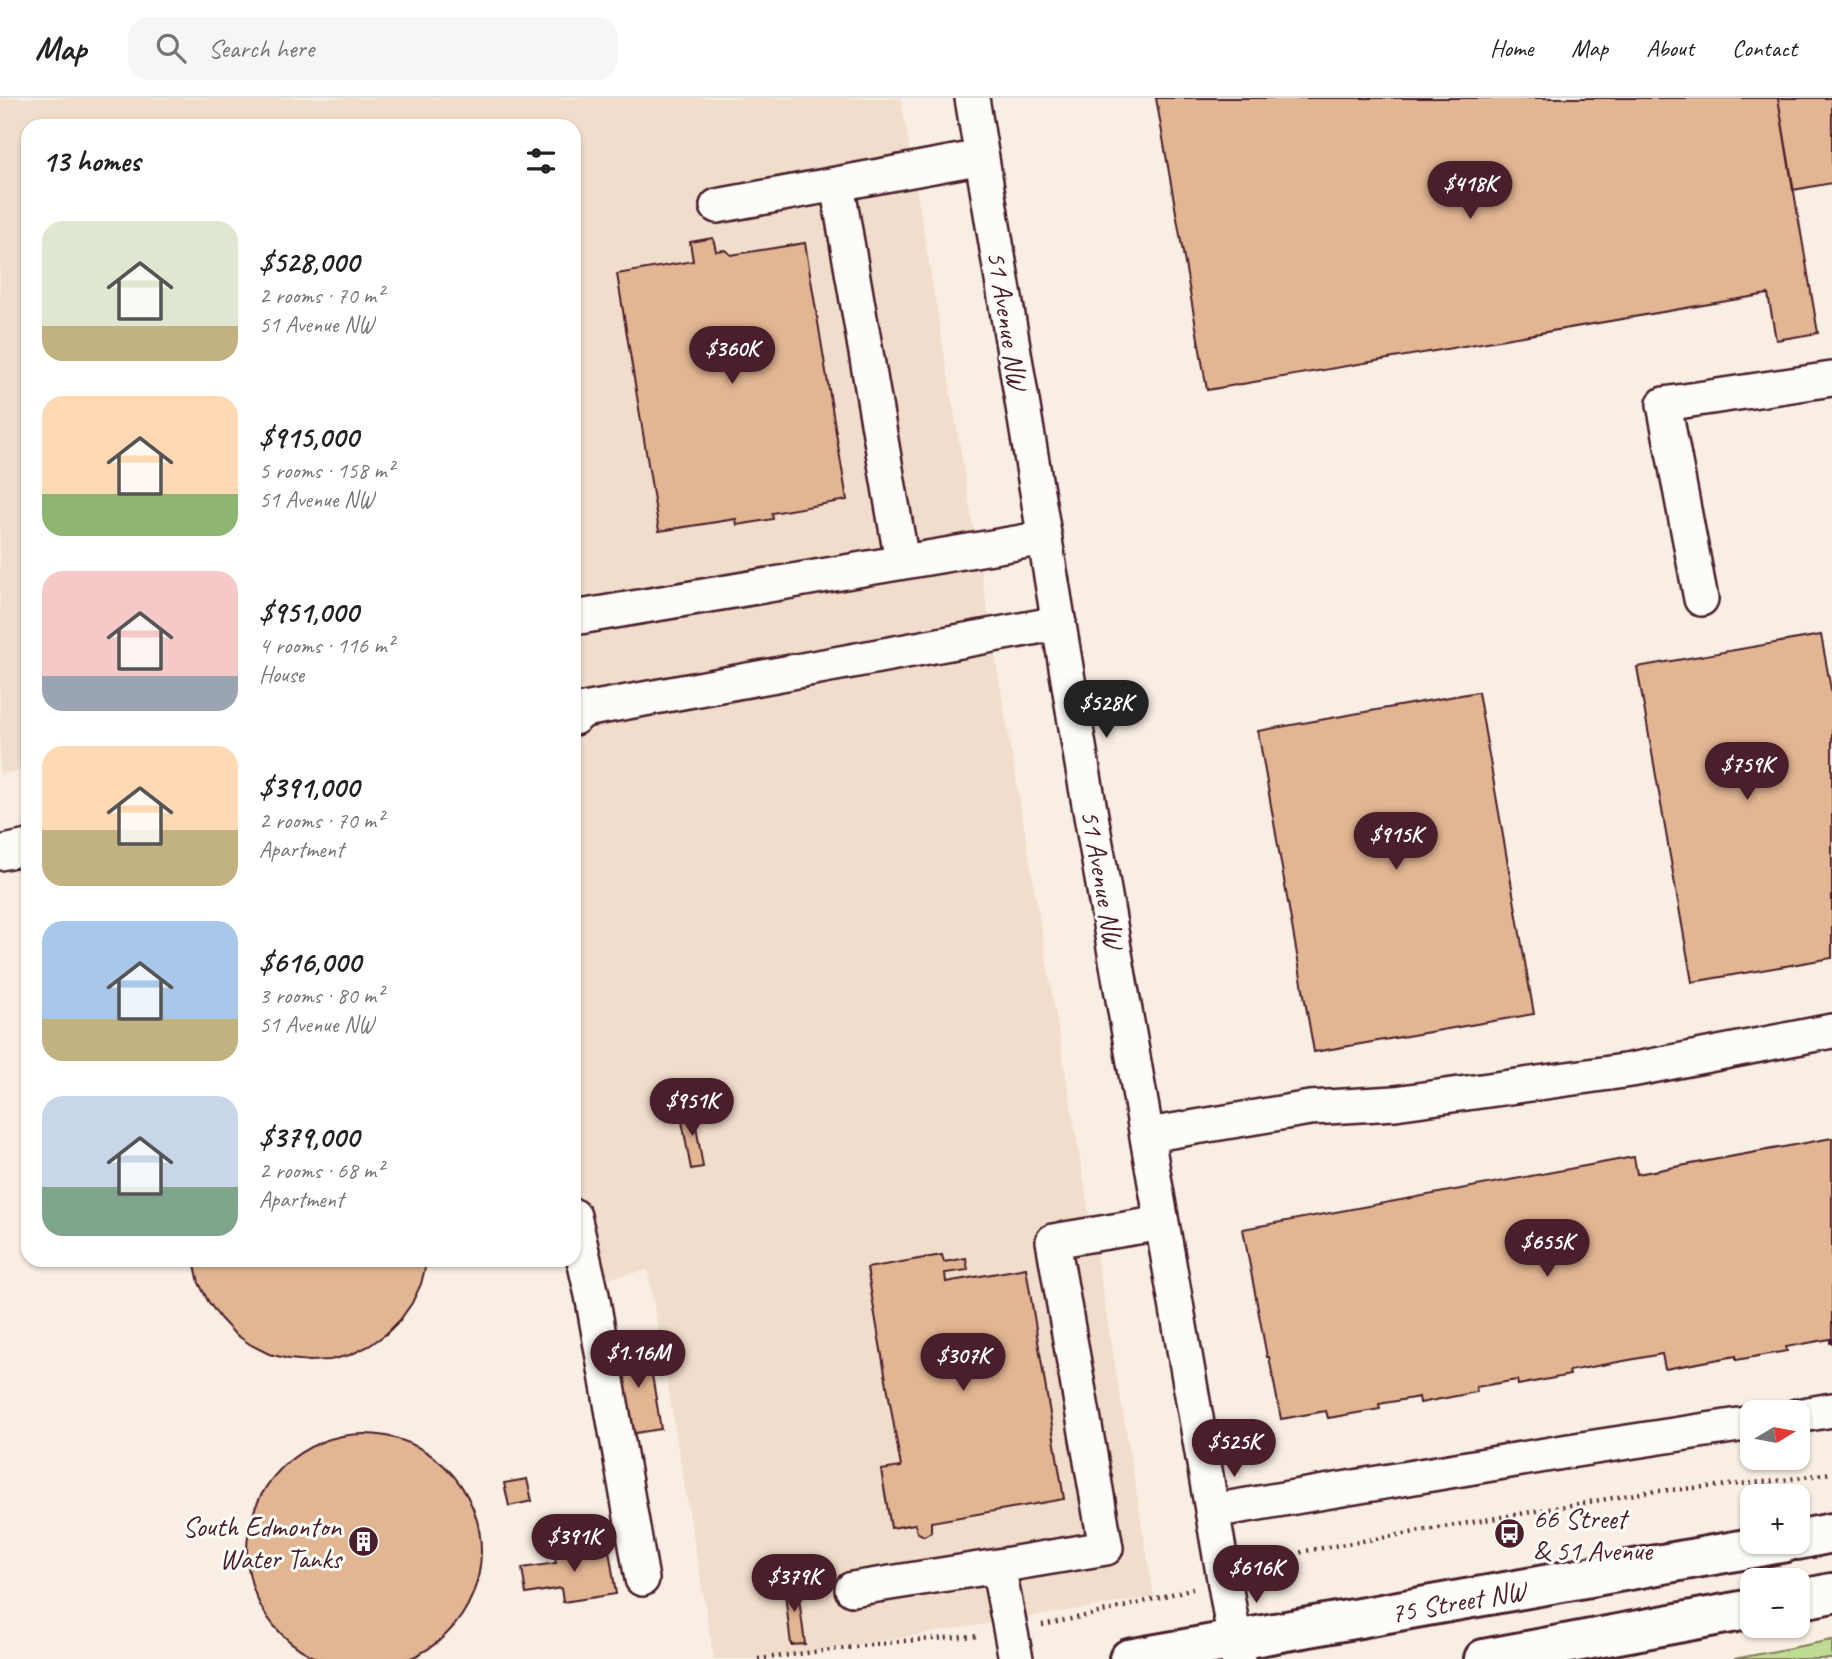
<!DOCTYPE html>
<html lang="en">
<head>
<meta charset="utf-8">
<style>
  body { margin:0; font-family:Caveat,sans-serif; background:#f6f6f6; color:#222; height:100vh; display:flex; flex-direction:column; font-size:26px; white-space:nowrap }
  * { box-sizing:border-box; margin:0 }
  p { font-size:23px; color:#767676 }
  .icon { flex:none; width:38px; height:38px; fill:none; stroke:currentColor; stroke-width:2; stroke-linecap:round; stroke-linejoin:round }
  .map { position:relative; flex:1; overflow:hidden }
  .details { position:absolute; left:21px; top:21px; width:560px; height:1148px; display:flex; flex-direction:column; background:#fff; border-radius:21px; box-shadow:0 2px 5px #0004 }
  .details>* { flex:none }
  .needle { width:46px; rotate:80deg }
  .buttons { position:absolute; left:1740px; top:1302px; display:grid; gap:14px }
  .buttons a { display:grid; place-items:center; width:70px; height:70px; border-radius:14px; background:#fff; box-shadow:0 2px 5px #0004; font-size:35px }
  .price { position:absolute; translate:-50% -60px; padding:0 16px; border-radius:24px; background:#4a1f2b; color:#fff; font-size:23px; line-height:46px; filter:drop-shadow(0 2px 4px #0008) }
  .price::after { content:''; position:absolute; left:50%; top:42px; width:21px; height:16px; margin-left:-10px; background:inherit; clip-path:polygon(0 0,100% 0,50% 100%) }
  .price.active { background:#222; color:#fff }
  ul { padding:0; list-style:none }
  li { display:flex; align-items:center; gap:21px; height:175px; padding:0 21px }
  li span { display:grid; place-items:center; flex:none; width:196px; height:140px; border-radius:21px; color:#555 }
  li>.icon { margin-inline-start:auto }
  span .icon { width:84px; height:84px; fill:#fffc; stroke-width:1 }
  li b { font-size:30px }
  h2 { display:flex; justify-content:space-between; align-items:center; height:84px; padding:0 21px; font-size:30px }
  header { display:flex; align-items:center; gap:42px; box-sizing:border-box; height:98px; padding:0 35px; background:#fff; border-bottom:2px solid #e0e0e0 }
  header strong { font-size:33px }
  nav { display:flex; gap:38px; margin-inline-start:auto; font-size:24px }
  .search { width:490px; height:63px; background:#f6f6f6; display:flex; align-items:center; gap:18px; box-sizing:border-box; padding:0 24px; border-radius:21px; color:#767676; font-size:26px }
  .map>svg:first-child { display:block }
  .built { fill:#f1ddcb }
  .green { fill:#c0db92; stroke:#857d5e; stroke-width:2 }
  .building { fill:#e2b693; stroke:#4a1f2b; stroke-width:2 }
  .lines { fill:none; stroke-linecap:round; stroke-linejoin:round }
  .minor-casing { stroke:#4a1f2b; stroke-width:38 }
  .major-casing { stroke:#4a1f2b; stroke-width:44 }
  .path { stroke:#4a1f2b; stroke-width:4.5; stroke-dasharray:2 5; stroke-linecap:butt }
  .minor { stroke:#fdfcf7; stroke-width:33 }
  .major { stroke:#fdfcf7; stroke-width:38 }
  .labels { text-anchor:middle; stroke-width:6; stroke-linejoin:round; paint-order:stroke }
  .street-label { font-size:28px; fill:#4a1f2b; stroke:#fdfcf7 }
  .poi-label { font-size:28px; fill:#4a1f2b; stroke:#fdfcf7; text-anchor:start }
</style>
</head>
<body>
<header>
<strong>Map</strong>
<div class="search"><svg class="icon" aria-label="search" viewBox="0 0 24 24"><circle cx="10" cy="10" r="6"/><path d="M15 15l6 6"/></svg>Search here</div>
<nav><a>Home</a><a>Map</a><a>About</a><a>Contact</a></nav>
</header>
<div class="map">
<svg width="1832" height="1561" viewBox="0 0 1832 1561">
  <rect width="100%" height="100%" fill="#f8eee3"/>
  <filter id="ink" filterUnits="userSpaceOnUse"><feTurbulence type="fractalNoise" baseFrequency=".0143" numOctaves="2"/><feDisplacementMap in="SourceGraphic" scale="14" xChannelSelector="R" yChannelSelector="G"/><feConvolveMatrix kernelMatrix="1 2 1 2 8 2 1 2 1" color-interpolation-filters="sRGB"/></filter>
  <g filter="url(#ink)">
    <!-- built -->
    <path class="built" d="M 0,0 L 901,0 L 1154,1499 L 769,1561 L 714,1561 L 648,1172 L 594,1183 L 574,1126 L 574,28 L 28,28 L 28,671 L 0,676 Z"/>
    <!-- green -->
    <path class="green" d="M 1832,1542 L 1832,1561 L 1734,1561 Z"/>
    <!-- building -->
    <path class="building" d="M 1156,0 L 1778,0 L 1818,235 L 1776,242 L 1768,196 L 1207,292 Z
      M 1778,0 L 1832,0 L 1832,85 L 1793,92 Z
      M 713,140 L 716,153 L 725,152 L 731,157 L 805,145 L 847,402 L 772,415 L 773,421 L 737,427 L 736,421 L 659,433 L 617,176 L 693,163 L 690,144 Z
      M 1821,537 L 1832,597 L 1832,860 L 1692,884 L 1637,569 Z
      M 1478,594 L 1534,916 L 1314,954 L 1258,633 Z
      M 693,1010 L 703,1069 L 691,1071 L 680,1012 Z
      M 1832,1040 L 1832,1245 L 1830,1245 L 1830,1241 L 1786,1249 L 1787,1253 L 1736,1262 L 1736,1258 L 1665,1271 L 1662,1256 L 1569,1273 L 1570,1277 L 1518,1287 L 1517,1282 L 1476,1289 L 1477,1294 L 1420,1305 L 1419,1299 L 1379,1306 L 1380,1311 L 1328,1320 L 1326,1313 L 1281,1321 L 1269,1259 L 1267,1259 L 1243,1131 L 1634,1059 L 1637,1076 Z
      M 942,1157 L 944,1164 L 966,1160 L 968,1172 L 945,1175 L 946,1184 L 1026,1170 L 1064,1401 L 931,1424 L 931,1434 L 924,1438 L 917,1434 L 915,1426 L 891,1430 L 881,1372 L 901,1369 L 867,1170 Z
      M 194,1162 L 427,1162 L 421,1186 L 412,1205 L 400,1222 L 386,1236 L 369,1248 L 350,1257 L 330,1262 L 310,1263 L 289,1261 L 269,1256 L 251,1247 L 234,1235 L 220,1220 L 208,1203 L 199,1185 Z
      M 647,1247 L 661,1331 L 629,1336 L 615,1252 Z
      M247 1453a117 117 0 1 1 234 0a117 117 0 1 1-234 0Z
      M 527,1381 L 532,1403 L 509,1408 L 504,1385 Z
      M 608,1446 L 616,1496 L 563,1504 L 561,1490 L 526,1496 L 522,1470 L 556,1465 L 554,1454 Z
      M 797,1485 L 805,1546 L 791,1547 L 784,1486 Z"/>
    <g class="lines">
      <defs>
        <path id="minor" d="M 972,0 L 1082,666 L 1238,1561
          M 837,86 L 902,464
          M 717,108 L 982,59
          M 1701,501 L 1664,306 L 1832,281
          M 574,520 L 1045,440
          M 574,620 L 584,612 L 1059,525
          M 0,755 L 28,749
          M 1148,1037 L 1310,1010 L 1395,1005 L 1631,972 L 1832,933
          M 574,1118 L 592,1197 L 642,1481
          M 1797,1318 L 1832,1312
          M 1212,1413 L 1569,1353 L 1752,1325
          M 852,1491 L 998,1468
          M 1016,1561 L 998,1468 L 1106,1450 L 1053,1143 L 1162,1125"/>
        <path id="major" d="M 1797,1442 L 1832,1435
          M 1797,1502 L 1832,1495
          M 1129,1561 L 1786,1444
          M 1484,1561 L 1752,1511"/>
      </defs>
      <!-- minor casing -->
      <use href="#minor" class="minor-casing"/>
      <!-- major casing -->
      <use href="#major" class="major-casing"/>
      <!-- path -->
      <path class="path" d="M 1255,1472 L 1281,1464 L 1290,1458 L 1305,1453 L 1647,1394 L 1775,1383 L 1832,1375
        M 1042,1527 C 1093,1517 1142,1505 1193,1490
        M 758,1561 L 903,1543 L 978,1538"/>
      <!-- minor -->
      <use href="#minor" class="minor"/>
      <!-- major -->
      <use href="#major" class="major"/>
    </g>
  </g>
  <!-- icons -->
  <defs>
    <symbol id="bus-disc" viewBox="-11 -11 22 22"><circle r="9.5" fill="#4a1f2b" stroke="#fdfcf7"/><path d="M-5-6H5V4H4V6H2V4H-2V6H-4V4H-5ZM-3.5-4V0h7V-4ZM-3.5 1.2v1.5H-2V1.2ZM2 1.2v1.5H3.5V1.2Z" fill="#fff"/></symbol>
    <symbol id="building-disc" viewBox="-11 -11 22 22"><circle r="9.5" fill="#4a1f2b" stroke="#fdfcf7"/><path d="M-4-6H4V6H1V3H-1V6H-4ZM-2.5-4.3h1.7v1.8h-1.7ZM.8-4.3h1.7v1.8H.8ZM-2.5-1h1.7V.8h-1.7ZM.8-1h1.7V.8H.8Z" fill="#fff"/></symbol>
  </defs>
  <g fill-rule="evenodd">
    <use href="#bus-disc" x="1492" y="1418" width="35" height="35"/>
    <use href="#building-disc" x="346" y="1426" width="35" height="35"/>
  </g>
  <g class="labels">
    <!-- street labels -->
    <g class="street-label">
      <text transform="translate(1008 222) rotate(81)" y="10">51 Avenue NW</text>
      <text transform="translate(1103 781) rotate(80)" y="10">51 Avenue NW</text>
      <text transform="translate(1458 1503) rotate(-10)" y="10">75 Street NW</text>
    </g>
    <!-- poi labels -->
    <g class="poi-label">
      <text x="1533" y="1430">66 Street<tspan x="1533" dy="32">&amp; 51 Avenue</tspan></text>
      <text x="341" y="1438" text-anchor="end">South Edmonton<tspan x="341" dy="32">Water Tanks</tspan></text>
    </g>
  </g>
</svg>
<div class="buttons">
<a><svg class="needle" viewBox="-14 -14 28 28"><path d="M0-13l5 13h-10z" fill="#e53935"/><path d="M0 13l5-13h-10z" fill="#767676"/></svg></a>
<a>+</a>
<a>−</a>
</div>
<b class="price" style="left:1470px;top:123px">$418K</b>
<b class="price" style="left:732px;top:288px">$360K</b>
<b class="price active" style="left:1106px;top:642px">$528K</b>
<b class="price" style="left:1747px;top:704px">$759K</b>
<b class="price" style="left:1396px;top:774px">$915K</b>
<b class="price" style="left:692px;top:1040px">$951K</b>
<b class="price" style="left:1547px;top:1181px">$655K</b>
<b class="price" style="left:638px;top:1292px">$1.16M</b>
<b class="price" style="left:963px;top:1295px">$307K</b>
<b class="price" style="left:1234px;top:1381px">$525K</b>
<b class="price" style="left:574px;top:1476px">$391K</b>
<b class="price" style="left:1256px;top:1507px">$616K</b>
<b class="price" style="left:794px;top:1516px">$379K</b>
<section class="details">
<h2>13 homes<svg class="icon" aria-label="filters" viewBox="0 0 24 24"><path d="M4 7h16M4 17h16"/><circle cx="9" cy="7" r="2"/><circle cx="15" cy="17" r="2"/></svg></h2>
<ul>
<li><span style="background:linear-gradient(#dfe7d0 75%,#c2b280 0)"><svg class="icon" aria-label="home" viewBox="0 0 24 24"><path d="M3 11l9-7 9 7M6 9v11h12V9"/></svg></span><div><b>$528,000</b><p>2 rooms · 70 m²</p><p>51 Avenue NW</p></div></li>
<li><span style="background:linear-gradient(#ffd9b3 70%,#8fb573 0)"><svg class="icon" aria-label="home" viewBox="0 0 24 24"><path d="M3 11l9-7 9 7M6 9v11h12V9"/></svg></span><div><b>$915,000</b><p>5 rooms · 158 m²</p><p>51 Avenue NW</p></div></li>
<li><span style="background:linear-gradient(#f6c9c9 75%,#9aa5b1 0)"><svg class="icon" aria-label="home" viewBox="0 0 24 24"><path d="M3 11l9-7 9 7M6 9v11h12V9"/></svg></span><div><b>$951,000</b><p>4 rooms · 116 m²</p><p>House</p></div></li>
<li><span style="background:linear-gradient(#ffd9b3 60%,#c2b280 0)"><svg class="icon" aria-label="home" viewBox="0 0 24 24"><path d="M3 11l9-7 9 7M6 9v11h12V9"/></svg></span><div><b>$391,000</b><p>2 rooms · 70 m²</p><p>Apartment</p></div></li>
<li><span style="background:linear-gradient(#a9c7e8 70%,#c2b280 0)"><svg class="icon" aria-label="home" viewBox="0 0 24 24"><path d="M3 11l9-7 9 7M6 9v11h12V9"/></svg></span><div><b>$616,000</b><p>3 rooms · 80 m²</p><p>51 Avenue NW</p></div></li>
<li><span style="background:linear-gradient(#c9d6e8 65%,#7fa58c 0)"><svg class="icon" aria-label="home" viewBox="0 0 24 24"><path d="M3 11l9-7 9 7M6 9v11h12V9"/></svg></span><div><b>$379,000</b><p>2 rooms · 68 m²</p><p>Apartment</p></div></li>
</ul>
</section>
</div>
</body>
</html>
